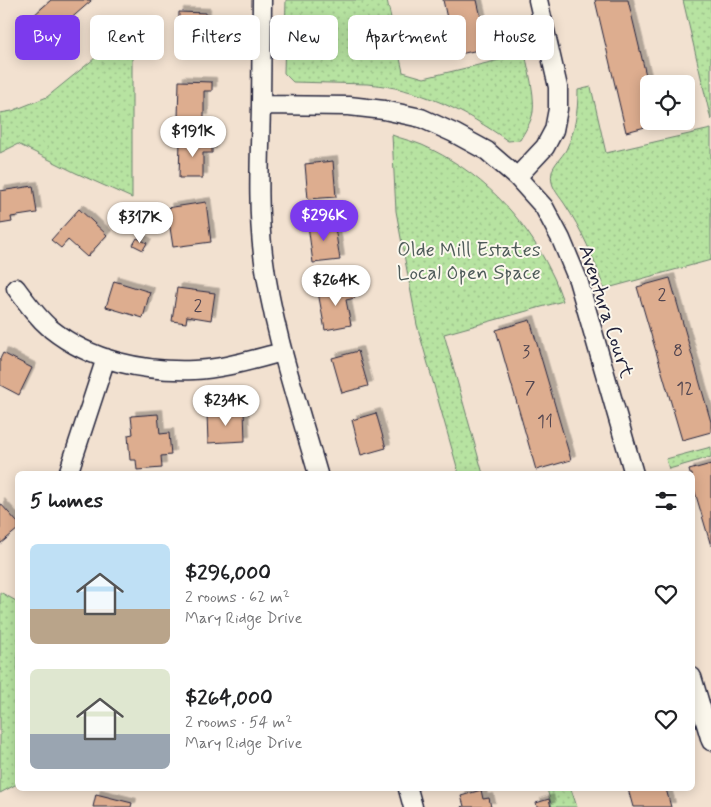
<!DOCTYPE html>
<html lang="en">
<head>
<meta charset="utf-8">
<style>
  body { margin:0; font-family:Mynerve,sans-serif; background:#f6f6f6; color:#202124; height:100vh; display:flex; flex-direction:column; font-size:19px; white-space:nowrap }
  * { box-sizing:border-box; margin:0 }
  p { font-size:16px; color:#757577 }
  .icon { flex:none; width:28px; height:28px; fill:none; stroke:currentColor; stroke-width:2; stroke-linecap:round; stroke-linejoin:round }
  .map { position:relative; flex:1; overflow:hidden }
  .drawer { position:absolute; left:15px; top:471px; width:680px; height:320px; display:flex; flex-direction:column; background:#fff; border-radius:8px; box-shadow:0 2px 12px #0003 }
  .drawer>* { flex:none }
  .top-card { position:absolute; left:15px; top:15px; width:681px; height:45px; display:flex; gap:10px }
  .controls { position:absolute; left:640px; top:75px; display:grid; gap:10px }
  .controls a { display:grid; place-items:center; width:55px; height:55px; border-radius:8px; background:#fff; box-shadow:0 2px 12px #0003; font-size:25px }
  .price { position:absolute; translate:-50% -42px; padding:0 11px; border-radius:18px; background:#fff; color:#222; font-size:16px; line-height:32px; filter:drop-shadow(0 1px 2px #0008) }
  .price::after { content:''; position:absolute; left:50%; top:30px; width:15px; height:11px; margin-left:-8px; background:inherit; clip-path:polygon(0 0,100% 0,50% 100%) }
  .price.on { background:#7c3aed; color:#fff }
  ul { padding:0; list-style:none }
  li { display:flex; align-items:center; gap:15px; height:125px; padding:0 15px }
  li span { display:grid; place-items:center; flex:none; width:140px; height:100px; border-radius:8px; color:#555 }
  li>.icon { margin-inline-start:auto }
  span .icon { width:60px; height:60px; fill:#fffc; stroke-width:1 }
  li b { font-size:21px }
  h2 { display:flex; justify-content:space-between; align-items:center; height:60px; padding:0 15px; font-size:21px }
  .chip { padding:0 18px; border-radius:8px; background:#fff; box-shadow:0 2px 12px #0003; font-size:18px; line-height:45px }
  .chip.on { background:#7c3aed; color:#fff }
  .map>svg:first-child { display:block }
  .park { fill:url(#park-dots); stroke:#6c826e }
  .building { fill:#ddad8f; stroke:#22223b; filter:url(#shadow) }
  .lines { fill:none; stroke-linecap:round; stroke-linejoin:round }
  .street-casing { stroke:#22223b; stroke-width:21 }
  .street { stroke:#fbf7ec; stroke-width:18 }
  .labels { text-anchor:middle; stroke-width:4; stroke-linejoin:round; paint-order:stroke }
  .number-label { font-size:18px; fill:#514550 }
  .park-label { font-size:20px; fill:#4f5c5a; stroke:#fbf7ec }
  .street-label { font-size:20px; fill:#22223b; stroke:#fbf7ec }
</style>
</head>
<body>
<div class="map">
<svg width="711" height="807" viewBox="0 0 711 807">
  <defs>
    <pattern id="park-dots" width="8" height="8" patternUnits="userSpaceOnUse" patternTransform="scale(1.25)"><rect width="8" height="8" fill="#b7e3a1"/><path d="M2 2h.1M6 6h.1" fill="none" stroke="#9dc28c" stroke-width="1.8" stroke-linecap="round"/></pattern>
    <filter id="shadow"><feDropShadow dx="4.5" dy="-4.5" stdDeviation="0" flood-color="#0004"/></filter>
  </defs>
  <rect width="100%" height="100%" fill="#f2e1d0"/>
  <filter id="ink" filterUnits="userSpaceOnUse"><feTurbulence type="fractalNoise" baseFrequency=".02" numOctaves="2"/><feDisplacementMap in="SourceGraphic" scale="10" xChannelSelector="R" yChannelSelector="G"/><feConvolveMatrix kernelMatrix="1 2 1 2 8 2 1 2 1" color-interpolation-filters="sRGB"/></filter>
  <g filter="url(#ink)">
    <!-- park -->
    <path class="park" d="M 286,0 L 387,0 L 403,72 L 424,78 L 512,57 L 507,35 L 520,32 C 524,53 536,92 533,112 C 531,123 525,131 520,140 L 508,141 C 466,111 419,88 367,84 C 342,83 318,83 293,82 L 284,73 Z
      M 683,0 L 711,0 L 711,120 Z
      M 132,28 L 132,198 L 76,173 L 18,144 L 0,153 L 0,113 L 12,111 L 47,97 Z
      M 591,87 L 606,153 L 711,129 L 711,260 L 604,289 C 594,258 582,230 564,203 C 557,193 549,185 552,172 C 553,165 562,157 566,150 C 575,131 578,112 578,90 Z
      M 392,135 C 402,139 412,141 422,145 C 479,170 524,216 551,272 C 556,281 559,291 563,301 L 444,334 L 483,474 L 459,474 L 417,325 L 396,211 Z
      M 711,447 L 711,457 L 669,469 L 666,459 Z
      M 0,592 L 18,602 L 17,784 L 0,793 Z
      M 547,789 L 571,789 L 577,807 L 552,807 Z"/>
    <!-- building -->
    <path class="building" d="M 51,0 L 90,0 L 91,1 L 52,35 L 34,15 Z
      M 443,0 L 477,0 L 488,48 L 455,55 Z
      M 595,0 L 628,0 L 649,88 L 649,121 L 656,121 L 657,124 L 626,132 Z
      M 179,12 L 206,13 L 205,42 L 214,42 L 213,54 L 178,53 Z
      M 179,81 L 212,82 L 212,91 L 204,91 L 204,119 L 178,118 Z
      M 180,140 L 212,140 L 212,153 L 203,153 L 203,178 L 179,178 Z
      M 333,161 L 336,197 L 308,199 L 305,164 Z
      M 33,186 L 37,213 L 11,217 L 12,222 L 0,224 L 0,191 Z
      M 206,202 L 211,242 L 173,247 L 167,208 Z
      M 79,209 L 107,235 L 87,257 L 68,240 L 61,248 L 51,240 Z
      M 334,221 L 340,260 L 313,263 L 308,225 Z
      M 137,238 L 147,243 L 143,250 L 133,245 Z
      M 670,278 L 711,422 L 711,432 L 682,440 L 637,287 Z
      M 114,281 L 150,292 L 143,318 L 106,307 Z
      M 352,285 L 355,298 L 346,300 L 351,325 L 325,330 L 318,292 Z
      M 177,288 L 215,293 L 211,320 L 187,316 L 186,323 L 172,321 Z
      M 530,320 L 571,460 L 536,470 L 496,330 Z
      M 358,351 L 368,386 L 342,393 L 332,358 Z
      M 3,353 L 32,368 L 19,395 L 0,385 L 0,359 Z
      M 244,411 L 245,441 L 208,443 L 207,413 Z
      M 376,413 L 386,448 L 361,455 L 352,420 Z
      M 158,414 L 160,434 L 169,433 L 171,455 L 161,456 L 162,468 L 137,470 L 136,460 L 130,460 L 128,435 L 133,434 L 131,416 Z
      M 711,464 L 711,546 L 692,482 L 692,474 L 690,474 L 689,470 Z
      M 0,503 L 18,523 L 18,529 L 0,544 Z
      M 628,789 L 666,789 L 671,807 L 633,807 Z
      M 481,790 L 483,799 L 489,798 L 491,807 L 461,807 L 464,806 L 461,796 Z
      M 96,794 L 132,803 L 131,807 L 93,807 Z
      M 549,799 L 551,807 L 537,807 L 536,803 Z"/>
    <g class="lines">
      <defs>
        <path id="street" d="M 262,0 C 262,35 261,71 261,106 C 260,155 257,204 263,254 C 272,328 297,401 318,474
          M 261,105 L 349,106 L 384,110 L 421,118 L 454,133 L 487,151 L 517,177 L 544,207 L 561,239 L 578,280 L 634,474
          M 517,177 L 545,147 L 554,130 L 558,109 L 558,87 L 538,0
          M 16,288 C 27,303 37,317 51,329 C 91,361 144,372 194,370 C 224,369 254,359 283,352
          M 68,474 L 106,358
          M 692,677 L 711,741
          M 408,789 L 413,807"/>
      </defs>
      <!-- street casing -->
      <use href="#street" class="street-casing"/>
      <!-- street -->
      <use href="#street" class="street"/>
    </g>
  </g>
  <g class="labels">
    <!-- number labels -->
    <g class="number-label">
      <text x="662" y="300">2</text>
      <text x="198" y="311">2</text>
      <text x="678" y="356">8</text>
      <text x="526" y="357">3</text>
      <text x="530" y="393">7</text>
      <text x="685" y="394">12</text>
      <text x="545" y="427">11</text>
    </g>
    <!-- park labels -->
    <g class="park-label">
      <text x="469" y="256">Olde Mill Estates<tspan x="469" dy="23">Local Open Space</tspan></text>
    </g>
    <!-- street labels -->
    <g class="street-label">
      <text transform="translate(607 311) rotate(72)" y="7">Aventura Court</text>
    </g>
  </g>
</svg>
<div class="controls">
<a><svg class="icon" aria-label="locate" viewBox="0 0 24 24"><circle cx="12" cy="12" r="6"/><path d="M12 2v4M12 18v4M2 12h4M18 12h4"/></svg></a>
</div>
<b class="price" style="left:193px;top:158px">$191K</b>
<b class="price on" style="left:324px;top:242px">$296K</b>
<b class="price" style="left:140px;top:244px">$317K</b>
<b class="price" style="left:336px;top:307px">$264K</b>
<b class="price" style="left:226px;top:427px">$234K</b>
<div class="top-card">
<a class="chip on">Buy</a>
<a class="chip">Rent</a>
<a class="chip">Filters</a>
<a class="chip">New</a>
<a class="chip">Apartment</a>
<a class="chip">House</a>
</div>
<section class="drawer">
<h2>5 homes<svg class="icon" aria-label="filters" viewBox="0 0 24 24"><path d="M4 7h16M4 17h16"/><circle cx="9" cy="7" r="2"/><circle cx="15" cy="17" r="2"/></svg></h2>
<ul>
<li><span style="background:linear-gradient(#bfe0f5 65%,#b9a48a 0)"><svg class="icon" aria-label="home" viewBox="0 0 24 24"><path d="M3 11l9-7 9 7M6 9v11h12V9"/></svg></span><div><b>$296,000</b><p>2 rooms · 62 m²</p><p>Mary Ridge Drive</p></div><svg class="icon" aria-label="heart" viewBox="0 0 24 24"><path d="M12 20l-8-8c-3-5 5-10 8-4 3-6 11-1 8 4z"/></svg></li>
<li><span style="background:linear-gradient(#dfe7d0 65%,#9aa5b1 0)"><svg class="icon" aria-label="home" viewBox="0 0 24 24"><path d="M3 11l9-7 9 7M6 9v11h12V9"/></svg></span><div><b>$264,000</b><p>2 rooms · 54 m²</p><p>Mary Ridge Drive</p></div><svg class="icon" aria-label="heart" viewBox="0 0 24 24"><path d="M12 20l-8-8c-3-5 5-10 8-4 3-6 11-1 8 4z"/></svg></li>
</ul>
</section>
</div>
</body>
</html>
